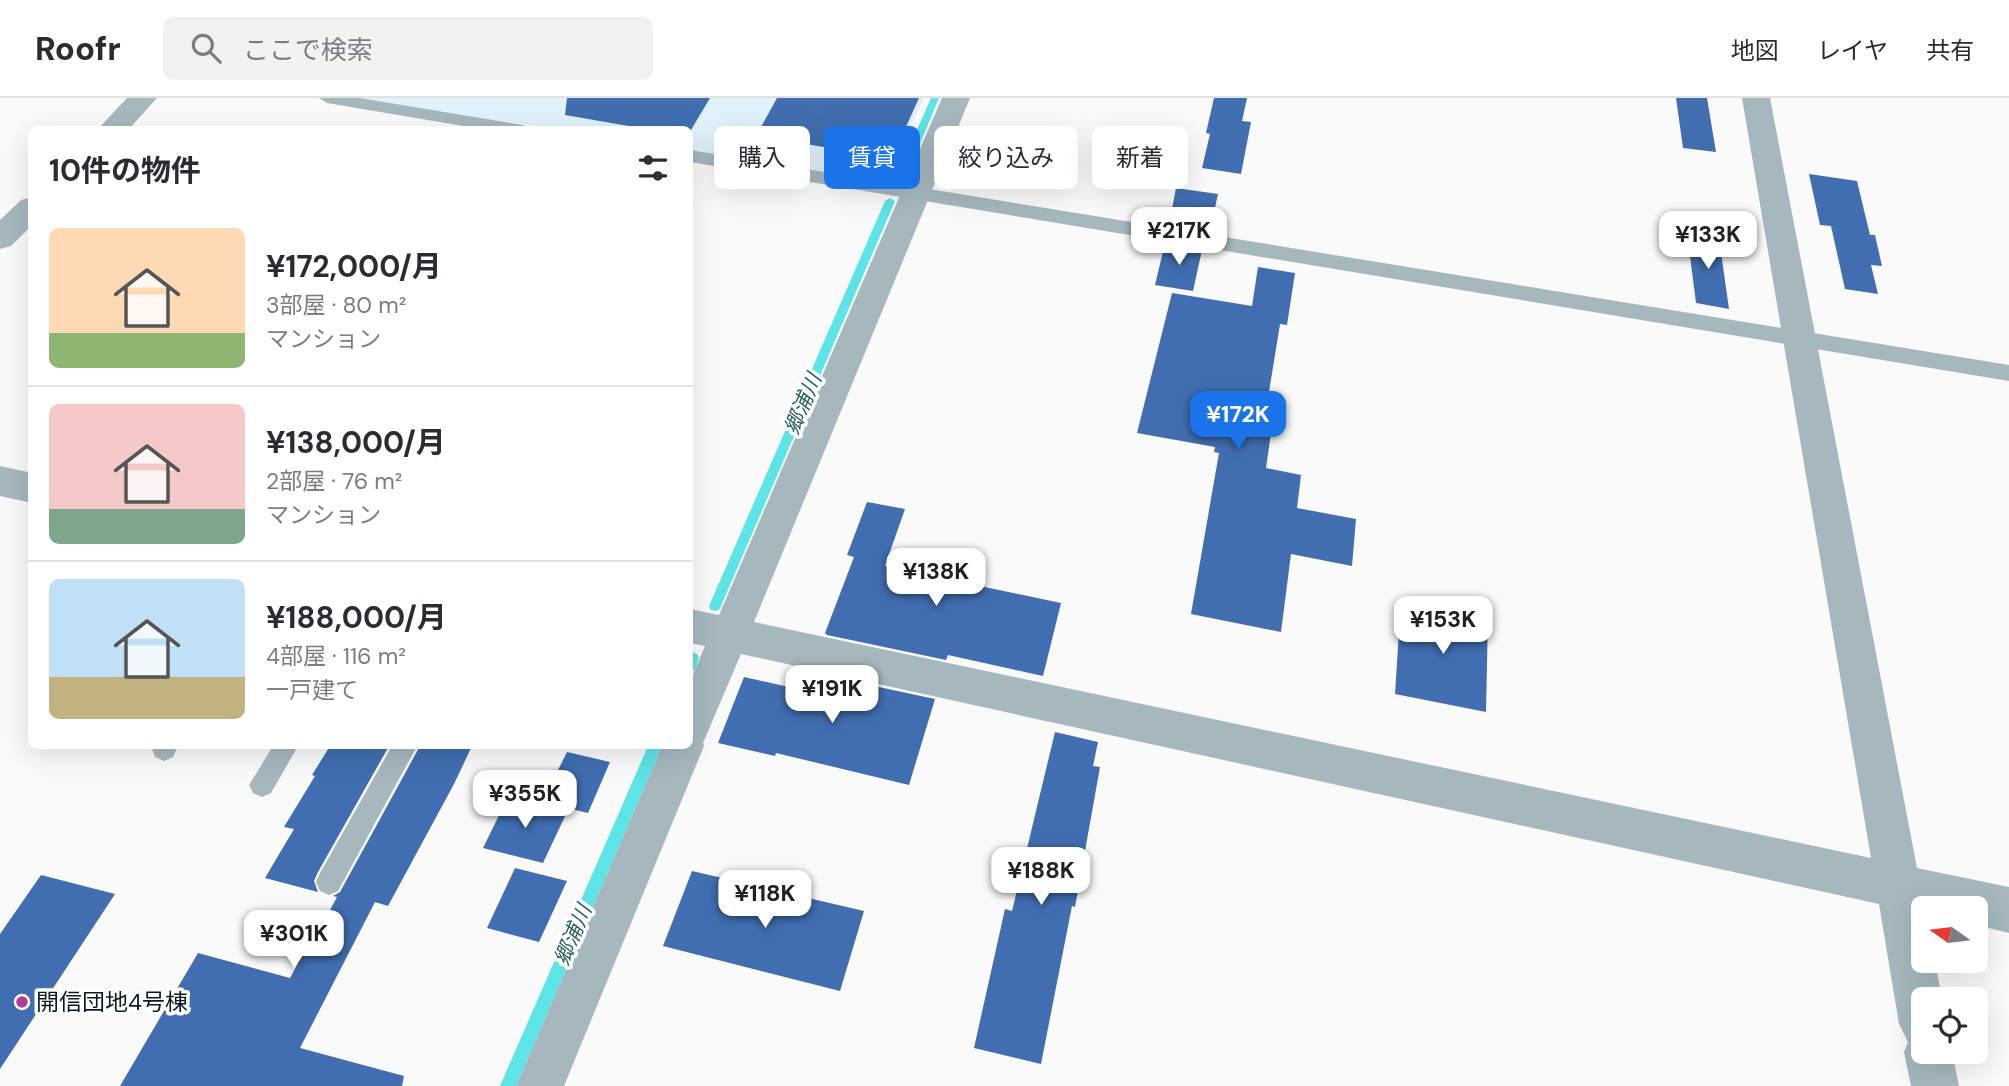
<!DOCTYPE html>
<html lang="ja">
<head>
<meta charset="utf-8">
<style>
  body { margin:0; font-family:"DM Sans","Noto Sans JP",sans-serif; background:#f2f2f3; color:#2b2b33; height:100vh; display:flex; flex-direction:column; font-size:26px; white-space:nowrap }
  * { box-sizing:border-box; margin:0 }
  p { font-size:23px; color:#7c7c81 }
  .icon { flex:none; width:38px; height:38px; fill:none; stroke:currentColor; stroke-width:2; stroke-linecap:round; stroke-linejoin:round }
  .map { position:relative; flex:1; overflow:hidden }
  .panel { position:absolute; left:28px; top:28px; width:665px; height:623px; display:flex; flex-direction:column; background:#fff; border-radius:10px; box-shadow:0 7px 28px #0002 }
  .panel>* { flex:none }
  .top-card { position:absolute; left:714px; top:28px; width:665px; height:63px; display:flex; gap:14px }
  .needle { width:46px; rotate:284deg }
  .buttons { position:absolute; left:1911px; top:798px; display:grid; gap:14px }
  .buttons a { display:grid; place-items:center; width:77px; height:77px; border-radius:10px; background:#fff; box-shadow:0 7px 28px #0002; font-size:35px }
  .price { position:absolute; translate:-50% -60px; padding:0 16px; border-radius:14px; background:#fff; color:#222; font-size:23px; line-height:46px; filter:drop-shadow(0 2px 4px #0008) }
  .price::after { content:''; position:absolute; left:50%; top:42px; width:21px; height:16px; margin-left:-10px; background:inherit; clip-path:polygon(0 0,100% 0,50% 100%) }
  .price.selected { background:#1a73e8; color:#fff }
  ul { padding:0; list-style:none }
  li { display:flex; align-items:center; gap:21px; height:175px; padding:0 21px }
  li+li { border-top:2px solid #e1e1e2 }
  li span { display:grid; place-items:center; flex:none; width:196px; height:140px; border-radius:10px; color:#555 }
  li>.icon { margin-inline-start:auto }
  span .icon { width:84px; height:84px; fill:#fffc; stroke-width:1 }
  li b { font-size:30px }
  h2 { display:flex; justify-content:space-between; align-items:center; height:84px; padding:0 21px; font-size:30px }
  .chip { padding:0 24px; border-radius:10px; background:#fff; box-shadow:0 7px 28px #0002; font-size:24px; line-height:63px }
  .chip.selected { background:#1a73e8; color:#fff }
  header { display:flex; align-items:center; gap:42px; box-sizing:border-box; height:98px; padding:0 35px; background:#fff; border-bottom:2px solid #e1e1e2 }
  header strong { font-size:33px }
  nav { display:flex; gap:38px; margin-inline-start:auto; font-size:24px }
  .search { width:490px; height:63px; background:#f2f2f3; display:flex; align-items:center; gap:18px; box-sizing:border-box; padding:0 24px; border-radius:10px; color:#7c7c81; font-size:26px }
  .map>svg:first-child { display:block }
  .built { fill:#e1f2fd }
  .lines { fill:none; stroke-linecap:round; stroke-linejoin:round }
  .stream { fill:#5de4e7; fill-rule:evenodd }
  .building { fill:#406eb0 }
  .service { fill:#a6b8be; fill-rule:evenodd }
  .minor { fill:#a6b8be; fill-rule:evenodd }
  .poi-dot { fill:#b03c95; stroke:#fff; stroke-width:2.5 }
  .labels { text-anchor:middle; stroke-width:7; stroke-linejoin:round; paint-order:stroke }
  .water-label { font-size:21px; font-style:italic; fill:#296162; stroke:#fff }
  .near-poi-label { font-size:23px; fill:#0d1921; stroke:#fff; text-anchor:start }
</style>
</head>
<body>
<header>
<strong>Roofr</strong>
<div class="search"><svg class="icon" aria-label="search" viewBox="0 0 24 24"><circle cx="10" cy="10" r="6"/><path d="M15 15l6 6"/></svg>ここで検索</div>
<nav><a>地図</a><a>レイヤ</a><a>共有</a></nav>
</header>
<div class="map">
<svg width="2009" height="988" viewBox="0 0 2009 988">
  <rect width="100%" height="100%" fill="#fafafa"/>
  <!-- built -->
  <path class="built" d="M 353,0 L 924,0 L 886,83 L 690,52 L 690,32 L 556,31 Z"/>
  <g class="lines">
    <!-- stream -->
    <path class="stream" d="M 931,0 L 939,0 L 904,84 L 902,86 L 896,86 L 894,84 Z
      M 890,100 L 895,103 L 721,508 L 719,512 L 715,513 L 711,512 L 709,508 L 885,103 Z
      M 693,554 L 697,556 L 699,560 L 695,572 L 690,574 L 690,556 Z
      M 648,648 L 662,648 L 516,988 L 500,988 Z"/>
  </g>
  <!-- building -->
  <path class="building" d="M 567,0 L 710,0 L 691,32 L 652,32 L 565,17 Z
    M 777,0 L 919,0 L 892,60 L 756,38 Z
    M 1214,0 L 1247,0 L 1242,23 L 1251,24 L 1241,76 L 1202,70 L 1210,36 L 1206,35 Z
    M 1676,0 L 1707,0 L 1716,54 L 1683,50 Z
    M 1809,76 L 1857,83 L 1870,137 L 1875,137 L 1882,168 L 1871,167 L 1878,196 L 1845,191 L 1831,128 L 1820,127 Z
    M 1176,90 L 1218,96 L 1210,132 L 1206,131 L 1206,133 L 1169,127 Z
    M 1687,135 L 1719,140 L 1729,211 L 1696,205 Z
    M 1165,145 L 1202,152 L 1193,193 L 1155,187 Z
    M 1258,169 L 1295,175 L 1287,227 L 1280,226 L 1268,300 L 1276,301 L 1266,370 L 1301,377 L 1297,410 L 1356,421 L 1352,468 L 1291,456 L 1281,534 L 1191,516 L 1219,355 L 1214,354 L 1215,349 L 1137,335 L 1172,195 L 1252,208 Z
    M 867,404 L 905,411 L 885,468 L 1061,505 L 1043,578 L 948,557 L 946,562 L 827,537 L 825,535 L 854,459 L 847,457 Z
    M 1401,502 L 1488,519 L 1486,614 L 1395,596 Z
    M 813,575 L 935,601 L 909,687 L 776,655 L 775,658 L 718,645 L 744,579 L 807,593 Z
    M 1055,634 L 1098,644 L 1093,668 L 1100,669 L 1075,809 L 1072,808 L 1041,966 L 974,950 L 1005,811 L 1012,813 Z
    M 330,648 L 389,648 L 318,774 L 314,783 L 318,794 L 265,780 L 294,731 L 284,729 L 315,678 L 312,677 Z
    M 420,648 L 472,648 L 454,686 L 388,808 L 375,804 L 300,950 L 404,978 L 402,988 L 120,988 L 198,855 L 290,880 L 304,854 L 307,855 L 337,799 L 333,798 L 340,794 Z
    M 567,654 L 610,664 L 588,715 L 542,704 Z
    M 508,699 L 567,714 L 543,765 L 483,750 Z
    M 515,770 L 567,783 L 539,844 L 487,830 Z
    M 692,773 L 864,813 L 840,893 L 663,848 Z
    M 41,777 L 115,796 L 0,971 L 0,836 Z"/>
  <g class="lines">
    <!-- service -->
    <path class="service" d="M 319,0 L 359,0 L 523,27 L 531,32 L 487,32 L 327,5 Z
      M 690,52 L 2009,267 L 2009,283 L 690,64 Z
      M 153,648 L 178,648 L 173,659 L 164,663 L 155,659 L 152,651 Z
      M 273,648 L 298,648 L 271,695 L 262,699 L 253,695 L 249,687 Z
      M 392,648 L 417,648 L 338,793 L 329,797 L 320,793 L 316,784 L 320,775 Z"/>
    <!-- minor -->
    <path class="minor" d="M 127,0 L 157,0 L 128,32 L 97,32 Z
      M 942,0 L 970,0 L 754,524 L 1871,760 L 1742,0 L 1770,0 L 1917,770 L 2009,789 L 2009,835 L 1976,827 L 1976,810 L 1923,810 L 1923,863 L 1935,863 L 1942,901 L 1923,901 L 1923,954 L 1952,954 L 1959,988 L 1911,988 L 1904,954 L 1908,944 L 1899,926 L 1879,806 L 741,556 L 703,645 L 704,648 L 564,988 L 516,988 L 662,648 L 690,648 L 690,584 L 705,548 L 690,545 L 690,511 L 719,517 Z
      M 32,99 L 32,127 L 11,148 L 0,151 L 0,122 L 21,102 Z
      M 0,368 L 32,375 L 32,405 L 0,398 Z"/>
  </g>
  <!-- markers -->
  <circle class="poi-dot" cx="22" cy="904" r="7"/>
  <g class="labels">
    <!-- water labels -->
    <g class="water-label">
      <text transform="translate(803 306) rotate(-67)" y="7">郷浦川</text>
      <text transform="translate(573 837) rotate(-67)" y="7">郷浦川</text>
    </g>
    <!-- near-poi labels -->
    <g class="near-poi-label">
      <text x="36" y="912">開信団地4号棟</text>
    </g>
  </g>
</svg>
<div class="buttons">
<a><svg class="needle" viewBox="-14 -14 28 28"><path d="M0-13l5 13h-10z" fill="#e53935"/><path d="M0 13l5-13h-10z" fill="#7c7c81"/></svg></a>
<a><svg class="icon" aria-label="locate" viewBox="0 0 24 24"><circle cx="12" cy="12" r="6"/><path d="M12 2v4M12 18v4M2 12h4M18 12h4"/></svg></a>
</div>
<b class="price" style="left:1179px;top:169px">¥217K</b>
<b class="price" style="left:1708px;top:173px">¥133K</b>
<b class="price selected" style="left:1238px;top:353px">¥172K</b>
<b class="price" style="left:936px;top:510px">¥138K</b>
<b class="price" style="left:1443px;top:558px">¥153K</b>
<b class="price" style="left:832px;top:627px">¥191K</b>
<b class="price" style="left:525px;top:732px">¥355K</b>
<b class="price" style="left:1041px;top:809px">¥188K</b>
<b class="price" style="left:765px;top:832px">¥118K</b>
<b class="price" style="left:294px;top:872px">¥301K</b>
<div class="top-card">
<a class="chip">購入</a>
<a class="chip selected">賃貸</a>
<a class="chip">絞り込み</a>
<a class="chip">新着</a>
</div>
<section class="panel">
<h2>10件の物件<svg class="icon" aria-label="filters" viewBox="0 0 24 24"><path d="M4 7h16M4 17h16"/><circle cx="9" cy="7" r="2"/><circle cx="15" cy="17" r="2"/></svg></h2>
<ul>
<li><span style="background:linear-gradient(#ffd9b3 75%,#8fb573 0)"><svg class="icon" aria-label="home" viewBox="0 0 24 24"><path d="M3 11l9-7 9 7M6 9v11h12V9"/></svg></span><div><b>¥172,000/月</b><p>3部屋 · 80 m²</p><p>マンション</p></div></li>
<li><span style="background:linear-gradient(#f6c9c9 75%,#7fa58c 0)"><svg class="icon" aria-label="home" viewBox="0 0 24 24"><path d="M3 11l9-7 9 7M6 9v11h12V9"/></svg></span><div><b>¥138,000/月</b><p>2部屋 · 76 m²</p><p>マンション</p></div></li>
<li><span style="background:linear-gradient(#bfe0f5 70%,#c2b280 0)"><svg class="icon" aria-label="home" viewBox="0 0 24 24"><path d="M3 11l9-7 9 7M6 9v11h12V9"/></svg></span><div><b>¥188,000/月</b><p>4部屋 · 116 m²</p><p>一戸建て</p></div></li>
</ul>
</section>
</div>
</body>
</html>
